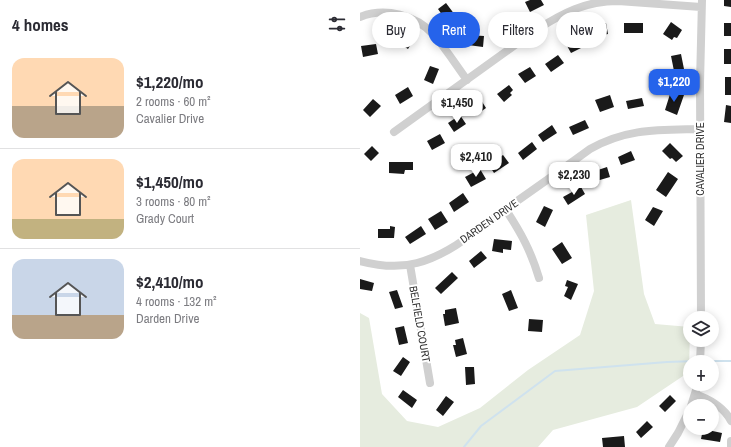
<!DOCTYPE html>
<html lang="en">
<head>
<meta charset="utf-8">
<style>
  body { margin:0; font-family:"Archivo Narrow",sans-serif; background:#f7f7f7; color:#2b2b33; height:100vh; display:flex; flex-direction:column; font-size:15px; white-space:nowrap }
  * { box-sizing:border-box; margin:0 }
  p { font-size:13px; color:#7c7c81 }
  .icon { flex:none; width:22px; height:22px; fill:none; stroke:currentColor; stroke-width:2; stroke-linecap:round; stroke-linejoin:round }
  .map { position:relative; flex:1; overflow:hidden }
  .details { display:flex; flex-direction:column; background:#fff; width:360px }
  .details>* { flex:none }
  .guide { position:absolute; left:12px; top:12px; width:299px; height:36px; display:flex; gap:8px }
  .buttons { position:absolute; left:323px; top:311px; display:grid; gap:8px }
  .buttons a { display:grid; place-items:center; width:36px; height:36px; border-radius:50%; background:#fff; box-shadow:0 2px 10px #0003; font-size:20px }
  .price { position:absolute; translate:-50% -34px; padding:0 9px; border-radius:8px; background:#fff; color:#222; font-size:13px; line-height:26px; filter:drop-shadow(0 1px 2px #0008) }
  .price::after { content:''; position:absolute; left:50%; top:24px; width:12px; height:9px; margin-left:-6px; background:inherit; clip-path:polygon(0 0,100% 0,50% 100%) }
  .price.current { background:#2563eb; color:#fff }
  ul { padding:0; list-style:none }
  li { display:flex; align-items:center; gap:12px; height:100px; padding:0 12px }
  li+li { border-top:1px solid #e1e1e2 }
  li span { display:grid; place-items:center; flex:none; width:112px; height:80px; border-radius:12px; color:#555 }
  li>.icon { margin-inline-start:auto }
  span .icon { width:48px; height:48px; fill:#fffc; stroke-width:1 }
  li b { font-size:17px }
  h2 { display:flex; justify-content:space-between; align-items:center; height:48px; padding:0 12px; font-size:17px }
  .pill { padding:0 14px; border-radius:18px; background:#fff; box-shadow:0 2px 10px #0003; font-size:14px; line-height:36px }
  .pill.current { background:#2563eb; color:#fff }
  main { display:flex; flex:1; min-height:0 }
  .map>svg:first-child { display:block }
  .green { fill:#e6ecdf }
  .lines { fill:none; stroke-linecap:round; stroke-linejoin:round }
  .stream { stroke:#cfe2ee; stroke-width:2 }
  .building { fill:#1a1a1a }
  .minor { stroke:#d0d0d0; stroke-width:8 }
  .labels { text-anchor:middle; stroke-width:4; stroke-linejoin:round; paint-order:stroke }
  .street-label { font-size:11px; fill:#333; stroke:#fff }
</style>
</head>
<body>
<main>
<section class="details">
<h2>4 homes<svg class="icon" aria-label="filters" viewBox="0 0 24 24"><path d="M4 7h16M4 17h16"/><circle cx="9" cy="7" r="2"/><circle cx="15" cy="17" r="2"/></svg></h2>
<ul>
<li><span style="background:linear-gradient(#ffd9b3 60%,#b9a48a 0)"><svg class="icon" aria-label="home" viewBox="0 0 24 24"><path d="M3 11l9-7 9 7M6 9v11h12V9"/></svg></span><div><b>$1,220/mo</b><p>2 rooms · 60 m²</p><p>Cavalier Drive</p></div></li>
<li><span style="background:linear-gradient(#ffd9b3 75%,#c2b280 0)"><svg class="icon" aria-label="home" viewBox="0 0 24 24"><path d="M3 11l9-7 9 7M6 9v11h12V9"/></svg></span><div><b>$1,450/mo</b><p>3 rooms · 80 m²</p><p>Grady Court</p></div></li>
<li><span style="background:linear-gradient(#c9d6e8 70%,#b9a48a 0)"><svg class="icon" aria-label="home" viewBox="0 0 24 24"><path d="M3 11l9-7 9 7M6 9v11h12V9"/></svg></span><div><b>$2,410/mo</b><p>4 rooms · 132 m²</p><p>Darden Drive</p></div></li>
</ul>
</section>
<div class="map">
<svg width="371" height="447" viewBox="0 0 371 447">
  <rect width="100%" height="100%" fill="#fff"/>
  <!-- green -->
  <path class="green" d="M 271,200 L 284,294 L 295,324 L 330,327 L 329,372 L 277,407 L 193,430 L 178,447 L 0,447 L 0,313 L 9,318 L 22,394 L 47,421 L 78,427 L 120,408 L 168,370 L 220,335 L 234,291 L 226,215 Z"/>
  <g class="lines">
    <!-- stream -->
    <path class="stream" d="M 344,361 L 371,361
      M 104,447 L 121,426 L 195,371 L 307,362 L 336,361"/>
  </g>
  <!-- building -->
  <path class="building" d="M 170,0 L 181,0 L 184,5 L 170,12 L 165,2 Z
    M 364,0 L 371,0 L 371,7 L 364,6 Z
    M 86,3 L 95,15 L 87,22 L 78,9 Z
    M 153,12 L 159,22 L 144,31 L 137,22 Z
    M 311,22 L 322,30 L 317,38 L 314,37 L 312,40 L 303,34 Z
    M 246,23 L 248,34 L 233,37 L 231,27 Z
    M 264,23 L 283,23 L 283,33 L 264,33 Z
    M 364,23 L 371,23 L 371,36 L 364,36 Z
    M 41,32 L 54,39 L 48,49 L 35,41 Z
    M 109,35 L 124,36 L 123,47 L 108,45 Z
    M 219,36 L 225,46 L 211,53 L 206,44 Z
    M 16,44 L 18,54 L 3,57 L 1,46 Z
    M 364,49 L 371,49 L 371,64 L 364,64 Z
    M 321,54 L 324,69 L 314,71 L 311,56 Z
    M 198,55 L 204,63 L 191,72 L 185,64 Z
    M 70,66 L 79,69 L 73,84 L 64,80 Z
    M 170,67 L 176,76 L 165,83 L 158,74 Z
    M 365,77 L 371,77 L 371,95 L 365,95 Z
    M 149,85 L 153,90 L 150,93 L 152,95 L 144,102 L 137,94 Z
    M 48,87 L 53,96 L 40,104 L 35,95 Z
    M 311,91 L 324,95 L 317,115 L 305,110 Z
    M 250,95 L 254,107 L 240,112 L 235,100 Z
    M 282,98 L 284,106 L 268,109 L 266,101 Z
    M 13,99 L 21,106 L 10,117 L 3,110 Z
    M 121,100 L 126,108 L 116,115 L 111,108 Z
    M 366,105 L 371,106 L 371,123 L 364,122 Z
    M 100,115 L 106,124 L 94,132 L 88,123 Z
    M 225,120 L 229,128 L 213,135 L 209,127 Z
    M 192,125 L 197,133 L 183,142 L 178,135 Z
    M 80,134 L 85,143 L 72,150 L 67,141 Z
    M 172,142 L 177,149 L 163,160 L 158,153 Z
    M 310,143 L 323,156 L 316,162 L 312,158 L 310,159 L 302,151 Z
    M 12,146 L 19,153 L 11,161 L 4,154 Z
    M 271,151 L 275,160 L 261,165 L 258,157 Z
    M 143,155 L 149,163 L 134,173 L 129,165 Z
    M 29,162 L 53,162 L 53,170 L 45,170 L 44,174 L 29,173 Z
    M 247,167 L 250,177 L 233,182 L 229,173 Z
    M 120,169 L 126,179 L 111,187 L 105,177 Z
    M 308,172 L 318,179 L 306,197 L 296,190 Z
    M 221,187 L 225,194 L 208,205 L 203,197 Z
    M 103,193 L 109,202 L 94,212 L 89,203 Z
    M 184,206 L 193,210 L 185,227 L 176,222 Z
    M 293,207 L 303,211 L 294,226 L 285,220 Z
    M 81,211 L 88,222 L 75,230 L 68,219 Z
    M 30,226 L 35,227 L 34,238 L 18,238 L 18,229 L 30,229 Z
    M 61,226 L 66,234 L 50,244 L 45,237 Z
    M 134,239 L 152,241 L 151,250 L 143,249 L 143,253 L 132,251 Z
    M 202,242 L 212,258 L 202,264 L 192,249 Z
    M 121,251 L 127,258 L 114,268 L 109,261 Z
    M 92,272 L 98,278 L 81,294 L 75,288 Z
    M 0,279 L 14,283 L 12,291 L 0,289 Z
    M 207,280 L 218,284 L 211,300 L 204,296 L 208,287 L 205,286 Z
    M 37,290 L 43,307 L 35,309 L 29,292 Z
    M 151,290 L 158,308 L 149,311 L 142,294 Z
    M 96,308 L 99,323 L 85,326 L 83,314 L 85,314 L 85,310 Z
    M 169,319 L 183,320 L 182,332 L 168,331 Z
    M 44,326 L 48,343 L 39,345 L 35,328 Z
    M 103,338 L 107,354 L 96,357 L 93,345 L 96,345 L 95,340 Z
    M 43,357 L 50,362 L 41,376 L 33,371 Z
    M 105,367 L 114,367 L 115,384 L 106,385 Z
    M 43,390 L 57,400 L 52,408 L 38,397 Z
    M 310,395 L 316,401 L 305,412 L 299,406 Z
    M 86,396 L 94,402 L 83,416 L 76,410 Z
    M 287,421 L 293,427 L 281,438 L 276,432 Z
    M 343,429 L 362,433 L 360,442 L 341,439 Z
    M 264,436 L 265,447 L 243,447 L 242,438 Z"/>
  <g class="lines">
    <!-- minor -->
    <path class="minor" d="M 0,17 C 25,7 56,15 74,35 C 86,49 96,65 107,80
      M 34,132 L 176,30 C 203,13 225,1 258,1 L 341,7
      M 146,210 C 161,233 171,251 179,278
      M 0,261 C 19,266 38,268 57,263 C 88,255 115,232 140,213 C 170,192 200,171 230,149 C 267,128 299,130 340,129
      M 50,265 L 70,383
      M 341,318 L 340,83 L 342,0
      M 340,362 L 341,340
      M 335,394 C 349,399 364,407 371,421
      M 331,406 L 338,384
      M 309,447 L 318,433 L 330,409
      M 371,447 L 371,441"/>
  </g>
  <g class="labels">
    <!-- street labels -->
    <g class="street-label">
      <text transform="translate(340 159) rotate(-90)" y="4">CAVALIER DRIVE</text>
      <text transform="translate(129 221) rotate(-35)" y="4">DARDEN DRIVE</text>
      <text transform="translate(60 324) rotate(80)" y="4">BELFIELD COURT</text>
    </g>
  </g>
</svg>
<div class="buttons">
<a><svg class="icon" aria-label="layers" viewBox="0 0 24 24"><path d="M12 4l9 5-9 5-9-5zM3 14l9 5 9-5"/></svg></a>
<a>+</a>
<a>−</a>
</div>
<b class="price current" style="left:314px;top:103px">$1,220</b>
<b class="price" style="left:97px;top:124px">$1,450</b>
<b class="price" style="left:116px;top:178px">$2,410</b>
<b class="price" style="left:214px;top:196px">$2,230</b>
<div class="guide">
<a class="pill">Buy</a>
<a class="pill current">Rent</a>
<a class="pill">Filters</a>
<a class="pill">New</a>
</div>
</div>
</main>
</body>
</html>
